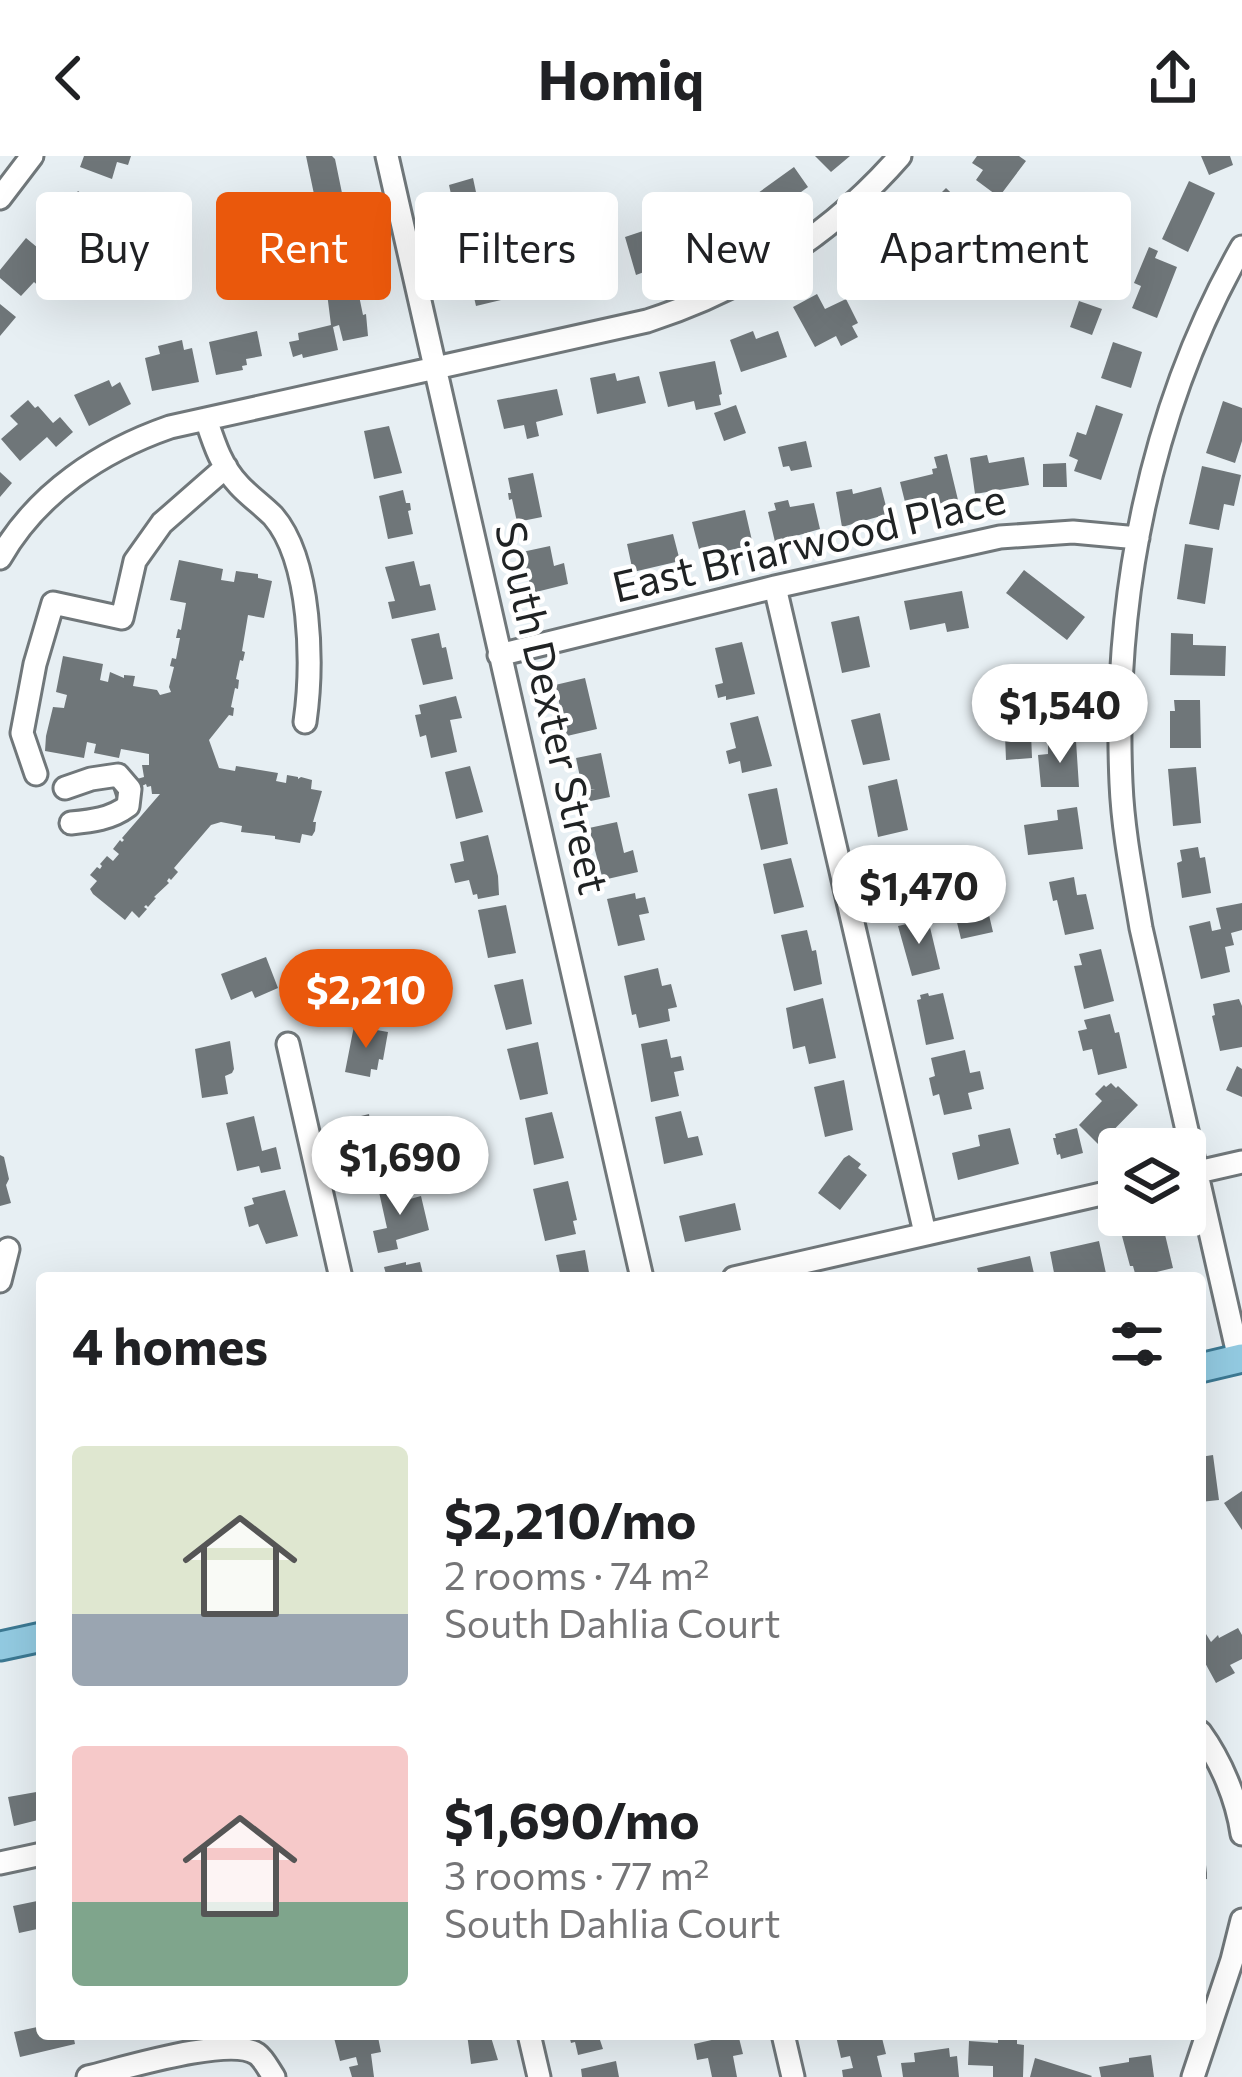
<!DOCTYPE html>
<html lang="en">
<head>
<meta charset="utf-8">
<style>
  body { margin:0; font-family:Commissioner,sans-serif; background:#f2f2f2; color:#202124; height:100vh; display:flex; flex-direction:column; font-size:45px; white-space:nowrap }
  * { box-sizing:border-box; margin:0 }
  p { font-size:39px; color:#757577 }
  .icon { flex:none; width:66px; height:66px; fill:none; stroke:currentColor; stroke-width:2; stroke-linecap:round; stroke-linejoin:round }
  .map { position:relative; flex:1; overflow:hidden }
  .details { position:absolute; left:36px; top:1116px; width:1170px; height:768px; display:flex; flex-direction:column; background:#fff; border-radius:12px; box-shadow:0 12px 48px #0002 }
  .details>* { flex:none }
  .hud { position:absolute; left:36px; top:36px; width:1170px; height:108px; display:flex; gap:24px }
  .tools { position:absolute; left:1098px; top:972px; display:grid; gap:24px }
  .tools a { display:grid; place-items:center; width:108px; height:108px; border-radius:12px; background:#fff; box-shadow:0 12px 48px #0002; font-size:60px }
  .price { position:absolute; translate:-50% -102px; padding:0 27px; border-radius:42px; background:#fff; color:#222; font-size:39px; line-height:78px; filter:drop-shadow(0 3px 6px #0008) }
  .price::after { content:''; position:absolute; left:50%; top:72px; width:36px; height:27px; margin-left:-18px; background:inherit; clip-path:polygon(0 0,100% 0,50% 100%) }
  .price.active { background:#ea580c; color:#fff }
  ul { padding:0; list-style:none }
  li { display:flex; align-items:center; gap:36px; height:300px; padding:0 36px }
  li span { display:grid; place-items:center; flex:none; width:336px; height:240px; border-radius:12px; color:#555 }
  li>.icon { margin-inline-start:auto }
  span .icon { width:144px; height:144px; fill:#fffc; stroke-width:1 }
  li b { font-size:51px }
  h2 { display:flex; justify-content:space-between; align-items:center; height:144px; padding:0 36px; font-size:51px }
  .tag { padding:0 42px; border-radius:12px; background:#fff; box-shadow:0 12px 48px #0002; font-size:42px; line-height:108px }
  .tag.active { background:#ea580c; color:#fff }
  header { display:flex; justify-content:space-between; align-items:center; height:156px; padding:0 36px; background:#fff; font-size:54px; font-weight:700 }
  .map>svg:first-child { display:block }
  .building { fill:#6f7679 }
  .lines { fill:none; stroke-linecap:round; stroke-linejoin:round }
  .minor-casing { stroke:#70777a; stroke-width:27 }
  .major-casing { stroke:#3c7993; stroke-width:33 }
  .minor { stroke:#fff; stroke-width:21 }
  .major { stroke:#93cbe2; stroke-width:27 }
  .labels { text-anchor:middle; stroke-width:9; stroke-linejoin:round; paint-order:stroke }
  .street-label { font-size:42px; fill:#202324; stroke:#fff }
</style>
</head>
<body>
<header><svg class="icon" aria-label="back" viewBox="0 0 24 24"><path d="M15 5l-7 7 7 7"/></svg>Homiq<svg class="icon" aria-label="share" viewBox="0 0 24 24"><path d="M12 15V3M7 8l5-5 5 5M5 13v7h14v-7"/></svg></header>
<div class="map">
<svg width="1242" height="1921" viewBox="0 0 1242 1921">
  <rect width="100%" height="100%" fill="#e7eff3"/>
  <!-- building -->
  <path class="building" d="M 84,0 L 131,0 L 128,9 L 117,6 L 112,23 L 80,11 Z
    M 306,0 L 332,0 L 335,3 L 342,37 L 315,43 Z
    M 815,0 L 850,0 L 831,16 Z
    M 977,0 L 1019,0 L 1026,5 L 999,41 L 976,24 L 983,14 L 972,7 Z
    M 1201,0 L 1230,0 L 1233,9 L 1209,19 Z
    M 794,11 L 808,31 L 772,57 L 758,37 Z
    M 473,22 L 483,69 L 459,75 L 449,29 Z
    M 1189,25 L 1215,37 L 1188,96 L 1162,83 Z
    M 946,32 L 971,56 L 949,78 L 954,84 L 941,98 L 916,74 L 932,60 L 935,53 L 930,48 Z
    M 78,35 L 98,50 L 65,99 L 53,90 L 59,82 L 41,69 L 57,47 L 60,50 L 63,46 L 67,49 Z
    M 739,48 L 750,71 L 704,94 L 693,71 Z
    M 345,59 L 358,112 L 330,118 L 318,65 Z
    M 643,75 L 646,87 L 675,78 L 682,102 L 636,119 L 625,81 Z
    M 26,82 L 62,112 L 43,134 L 34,126 L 21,140 L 0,122 L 0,114 Z
    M 898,88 L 915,110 L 877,142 L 854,113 L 875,96 L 880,103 Z
    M 1149,91 L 1158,95 L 1155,102 L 1177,111 L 1157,162 L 1132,152 L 1141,130 L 1134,127 Z
    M 608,98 L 614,123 L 564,134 L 558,109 Z
    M 491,101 L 501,144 L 476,150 L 466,107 Z
    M 357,130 L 363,159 L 366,158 L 368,180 L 343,185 L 339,169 L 333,171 L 338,194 L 303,202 L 302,198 L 293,201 L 289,186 L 299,184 L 298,177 L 331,169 L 327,137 Z
    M 817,138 L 825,153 L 846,143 L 858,167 L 852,170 L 858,181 L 841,190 L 836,180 L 815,191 L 793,151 Z
    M 1079,145 L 1102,153 L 1092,179 L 1070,171 Z
    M 0,148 L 16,161 L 0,180 Z
    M 257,175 L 262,200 L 246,203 L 247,209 L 242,210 L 243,214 L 216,219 L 209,186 Z
    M 753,175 L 756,183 L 778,175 L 787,201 L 741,216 L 730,184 Z
    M 182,184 L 184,194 L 192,192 L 199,226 L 152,235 L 145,202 L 160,198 L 158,190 Z
    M 1113,186 L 1142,196 L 1131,232 L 1101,222 Z
    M 715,205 L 722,238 L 719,239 L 721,249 L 696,254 L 694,245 L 668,251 L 659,216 Z
    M 615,217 L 617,225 L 639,220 L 646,247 L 597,258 L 590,222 Z
    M 109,224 L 112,231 L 120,226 L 131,248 L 89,270 L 74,239 Z
    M 557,233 L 563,259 L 536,266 L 539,280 L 527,283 L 524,269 L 504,273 L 497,244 Z
    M 28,244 L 35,252 L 38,250 L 53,267 L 60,261 L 73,276 L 56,291 L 47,281 L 20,305 L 1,283 L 18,268 L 10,260 Z
    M 1223,245 L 1242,252 L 1242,285 L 1235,307 L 1206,297 Z
    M 736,249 L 746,277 L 724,285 L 714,257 Z
    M 1096,249 L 1123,258 L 1101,324 L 1074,315 L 1078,304 L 1069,300 L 1077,276 L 1086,279 Z
    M 389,270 L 402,317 L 374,323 L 364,275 Z
    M 806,285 L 812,311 L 791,315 L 789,310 L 783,311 L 778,291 Z
    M 947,298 L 958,344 L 907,354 L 900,326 L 933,318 L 932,313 L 937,312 L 934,301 Z
    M 987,299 L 989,307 L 1024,301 L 1029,329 L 975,338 L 970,302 Z
    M 1066,307 L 1067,331 L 1043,331 L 1043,308 Z
    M 1202,310 L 1241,319 L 1234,350 L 1224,348 L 1219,374 L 1189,368 Z
    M 0,316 L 12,327 L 0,341 Z
    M 533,317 L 542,361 L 517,366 L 512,343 L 509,344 L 508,337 L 511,337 L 508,322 Z
    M 881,331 L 888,358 L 842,371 L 836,336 L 852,333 L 853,338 Z
    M 403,334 L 406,347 L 410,347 L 411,354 L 408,355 L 413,378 L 388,383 L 379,340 Z
    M 788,344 L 790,351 L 814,347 L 820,373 L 775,386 L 768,356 L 776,354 L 774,347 Z
    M 745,354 L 753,389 L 712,398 L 711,394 L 700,397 L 692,366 Z
    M 673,378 L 680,405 L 633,416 L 627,388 Z
    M 1185,388 L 1213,392 L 1205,448 L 1177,443 Z
    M 550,390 L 554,410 L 564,407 L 568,428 L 532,437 L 522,396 Z
    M 179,404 L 223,413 L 221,424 L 234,426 L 236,415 L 258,418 L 258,422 L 272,425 L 264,462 L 248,459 L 242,495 L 245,496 L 243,505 L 240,504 L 236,523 L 239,524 L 238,533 L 235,532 L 231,551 L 234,552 L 233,560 L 229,559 L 209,584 L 219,612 L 235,615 L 236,610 L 278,617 L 276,625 L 286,627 L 287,619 L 298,621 L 298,623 L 301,621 L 312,624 L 311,633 L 322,635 L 313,666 L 316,666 L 315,675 L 312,680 L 302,678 L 300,687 L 275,683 L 275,680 L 241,676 L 242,670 L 221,666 L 211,669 L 174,712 L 178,716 L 171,724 L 169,722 L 167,725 L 169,727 L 154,741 L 156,742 L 148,751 L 146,749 L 144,751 L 147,753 L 139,762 L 132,755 L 125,764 L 93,738 L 90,733 L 97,725 L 90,719 L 97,711 L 100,713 L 102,710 L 100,708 L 107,700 L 113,705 L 119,698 L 113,693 L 120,684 L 122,686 L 124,684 L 122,682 L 160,638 L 152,638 L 151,630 L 147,631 L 146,628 L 140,631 L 141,634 L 116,643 L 111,628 L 136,620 L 137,623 L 144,621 L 142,609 L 149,609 L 149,598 L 121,593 L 119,602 L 94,597 L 96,588 L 87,586 L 84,602 L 45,595 L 46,580 L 53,551 L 64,552 L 67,539 L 56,536 L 63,500 L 103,508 L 100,524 L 108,526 L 110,516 L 124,522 L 124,519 L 135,520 L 133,530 L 157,534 L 160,539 L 171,536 L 169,531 L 174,511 L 170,510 L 172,502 L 176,503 L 180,482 L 176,482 L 178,473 L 181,474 L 186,447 L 170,444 Z
    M 414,405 L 420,430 L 430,428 L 436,454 L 392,463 L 388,446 L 395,445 L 385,411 Z
    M 1024,414 L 1085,461 L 1067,484 L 1006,437 Z
    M 962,435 L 969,472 L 947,476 L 945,467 L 910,474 L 904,445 Z
    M 859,460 L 870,511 L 842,517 L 831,466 Z
    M 439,477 L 442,492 L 446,491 L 453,523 L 423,529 L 411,483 Z
    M 1171,477 L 1193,478 L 1193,489 L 1226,490 L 1225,520 L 1170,519 Z
    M 742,486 L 755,538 L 726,544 L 726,540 L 718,542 L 715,529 L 723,527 L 715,492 Z
    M 1048,515 L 1075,515 L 1075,567 L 1048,567 L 1048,545 L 1037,545 L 1037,530 L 1048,530 Z
    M 585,522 L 597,573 L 567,580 L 555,529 Z
    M 456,540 L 462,562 L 450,564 L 457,596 L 431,602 L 426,579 L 420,581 L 415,559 L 421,558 L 419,549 Z
    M 1174,544 L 1200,544 L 1201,592 L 1170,592 L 1170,555 L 1175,555 Z
    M 880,557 L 890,604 L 863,609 L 851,564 Z
    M 758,560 L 772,610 L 742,617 L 740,605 L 729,608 L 726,595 L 736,592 L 730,567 Z
    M 1031,577 L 1032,602 L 1006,604 L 1005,579 Z
    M 1076,585 L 1079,631 L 1041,631 L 1038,599 L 1048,598 L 1048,587 Z
    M 601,597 L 610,641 L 586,646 L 582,636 L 595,633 L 580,635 L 578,627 L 581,626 L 576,602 Z
    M 470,610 L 483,656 L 456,663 L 445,616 Z
    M 1196,611 L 1201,667 L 1173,670 L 1168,613 Z
    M 897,623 L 908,674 L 878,681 L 868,630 Z
    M 777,632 L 788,688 L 761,694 L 748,638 Z
    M 1077,651 L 1083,693 L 1028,699 L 1024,669 L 1058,664 L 1057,654 Z
    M 617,666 L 624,697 L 633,694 L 638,716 L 603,724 L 589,672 Z
    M 488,679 L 498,720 L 499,739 L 478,743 L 477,738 L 473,739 L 469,724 L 455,727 L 450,708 L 464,705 L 460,686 Z
    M 1198,691 L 1200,702 L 1205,701 L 1211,737 L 1182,742 L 1177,707 L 1182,705 L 1180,694 Z
    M 911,696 L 924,751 L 898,757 L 893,736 L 887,738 L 883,719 L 887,718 L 883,702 Z
    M 791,702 L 804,751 L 774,758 L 763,708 Z
    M 1074,721 L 1077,739 L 1086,738 L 1094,773 L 1065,779 L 1057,744 L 1053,745 L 1049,726 Z
    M 635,737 L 636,743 L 645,741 L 649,757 L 639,759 L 645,784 L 618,790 L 607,743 Z
    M 985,742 L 993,776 L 961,783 L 953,750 Z
    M 1242,747 L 1242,774 L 1231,777 L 1234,789 L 1225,791 L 1230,816 L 1201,823 L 1189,770 L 1210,765 L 1212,775 L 1221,773 L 1216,752 Z
    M 506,749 L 516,797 L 488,802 L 478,754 Z
    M 928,763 L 940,813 L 912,820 L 898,770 Z
    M 807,774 L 812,795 L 816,794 L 822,828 L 794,835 L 781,779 Z
    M 1101,793 L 1114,845 L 1084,853 L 1074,810 L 1082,809 L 1079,798 Z
    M 266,801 L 278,832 L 255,842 L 252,835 L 231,844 L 221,818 Z
    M 334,802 L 355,815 L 362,804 L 377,813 L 370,825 L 375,829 L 362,851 L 347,841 L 345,845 L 340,842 L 337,847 L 312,832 L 324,812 L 327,814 Z
    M 658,812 L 662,830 L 671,828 L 677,851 L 668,853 L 670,865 L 639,872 L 636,858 L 632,859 L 624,820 Z
    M 523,823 L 532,868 L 506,874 L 494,829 Z
    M 928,837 L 929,840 L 943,837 L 954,883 L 926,889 L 917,844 L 921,843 L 920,839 Z
    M 823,842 L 836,902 L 809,908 L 805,890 L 793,893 L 786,852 Z
    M 1239,843 L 1242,850 L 1242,891 L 1220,895 L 1212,860 L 1215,859 L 1213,848 Z
    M 1110,858 L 1115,877 L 1119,876 L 1127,912 L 1098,919 L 1092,893 L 1083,895 L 1078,875 L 1087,873 L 1084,864 Z
    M 354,870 L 388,876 L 383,904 L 379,903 L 377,914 L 371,913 L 370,921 L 345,916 Z
    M 667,883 L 671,902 L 681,900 L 684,914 L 674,916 L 679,940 L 651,946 L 641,888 Z
    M 230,885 L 234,913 L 232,917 L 225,920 L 228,938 L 202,942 L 195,893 Z
    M 538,886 L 548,938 L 520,944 L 507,893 Z
    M 965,894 L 970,917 L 980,915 L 984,933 L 968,937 L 972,953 L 944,959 L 939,938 L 933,940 L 929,922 L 935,920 L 931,902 Z
    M 1237,910 L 1242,913 L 1242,941 L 1226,934 Z
    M 844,924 L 853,974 L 825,981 L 814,931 Z
    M 1111,927 L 1116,932 L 1118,930 L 1138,949 L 1099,989 L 1079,969 L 1102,945 L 1095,938 L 1104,929 L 1106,931 Z
    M 681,955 L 688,982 L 698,980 L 703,999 L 664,1008 L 655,961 Z
    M 552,956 L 564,1002 L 534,1009 L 525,962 Z
    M 369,958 L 370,965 L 383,962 L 394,1006 L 362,1013 L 356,988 L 351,990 L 345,964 Z
    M 254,960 L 262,995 L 276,991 L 281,1013 L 261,1017 L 259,1010 L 237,1015 L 226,967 Z
    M 1010,972 L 1019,1008 L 958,1024 L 952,997 L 980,990 L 978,979 Z
    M 1077,972 L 1083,997 L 1061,1003 L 1060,998 L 1057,999 L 1053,982 L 1056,982 L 1055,978 Z
    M 0,999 L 4,1001 L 9,1023 L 6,1029 L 11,1047 L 0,1050 Z
    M 849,999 L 861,1008 L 858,1012 L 867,1019 L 840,1054 L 818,1037 L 844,1002 Z
    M 568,1025 L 577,1064 L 573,1065 L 576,1078 L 545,1085 L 533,1033 Z
    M 407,1030 L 410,1043 L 421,1040 L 429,1074 L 396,1084 L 398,1093 L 378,1097 L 373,1075 L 387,1072 L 379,1036 Z
    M 285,1034 L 298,1080 L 266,1088 L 258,1068 L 249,1071 L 244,1051 L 254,1048 L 252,1042 Z
    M 735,1047 L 741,1074 L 685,1086 L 679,1060 Z
    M 1142,1068 L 1144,1075 L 1163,1070 L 1173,1112 L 1136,1121 L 1133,1110 L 1130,1110 L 1122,1080 L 1134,1077 L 1133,1070 Z
    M 1099,1085 L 1107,1122 L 1055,1122 L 1050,1096 Z
    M 585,1094 L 590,1122 L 561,1122 L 556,1099 Z
    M 1030,1100 L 1035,1122 L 980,1122 L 977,1112 Z
    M 406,1106 L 406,1109 L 420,1106 L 424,1122 L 387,1122 L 384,1111 Z
    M 1213,1299 L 1219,1344 L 1200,1346 L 1200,1301 Z
    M 1242,1335 L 1242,1374 L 1224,1347 Z
    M 1238,1472 L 1242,1479 L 1242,1503 L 1230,1509 L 1235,1517 L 1216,1527 L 1204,1505 L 1200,1507 L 1200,1481 L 1206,1478 L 1211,1486 L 1218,1479 L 1219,1482 Z
    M 42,1635 L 42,1663 L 14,1670 L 8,1641 Z
    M 1200,1685 L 1203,1685 L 1207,1717 L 1207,1723 L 1200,1724 Z
    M 42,1744 L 42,1772 L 19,1777 L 13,1750 Z
    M 42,1870 L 42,1878 L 73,1878 L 75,1888 L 20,1901 L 14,1876 Z
    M 333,1878 L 364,1878 L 365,1884 L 378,1881 L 381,1896 L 371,1898 L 374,1921 L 352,1921 L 349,1911 L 358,1909 L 356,1901 L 340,1905 Z
    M 467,1878 L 490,1878 L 498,1904 L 471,1908 Z
    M 572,1878 L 598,1878 L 603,1893 L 578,1899 L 575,1886 L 571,1887 L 569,1879 Z
    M 738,1878 L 743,1898 L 733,1900 L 737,1921 L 712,1921 L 708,1902 L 697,1904 L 694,1888 Z
    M 845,1878 L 881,1878 L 886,1898 L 877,1900 L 882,1921 L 843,1921 L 842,1914 L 853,1912 L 850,1900 L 841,1902 L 836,1880 Z
    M 998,1878 L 1017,1878 L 1017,1888 L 1024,1889 L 1023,1921 L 993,1921 L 993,1910 L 968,1909 L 969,1885 L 998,1887 Z
    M 949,1892 L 950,1901 L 957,1900 L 959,1921 L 903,1921 L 901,1907 L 915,1906 L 914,1897 Z
    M 1151,1899 L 1154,1921 L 1101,1921 L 1099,1911 L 1129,1906 L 1129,1902 Z
    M 1035,1902 L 1092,1920 L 1091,1921 L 1030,1921 Z
    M 616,1905 L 619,1921 L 582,1921 L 581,1913 Z"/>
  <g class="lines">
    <defs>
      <path id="minor" d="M 387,0 L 642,1122
        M 0,42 L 32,0
        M 206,263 C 214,287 221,310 239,329 C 249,340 262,349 273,360 C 312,405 313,510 305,566
        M 0,402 C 37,337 101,295 170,271 L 647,165 C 746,133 831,79 900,0
        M 775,431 L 925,1077
        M 499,499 L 775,431 L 1000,381 L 1073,376 L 1138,382
        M 36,618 L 22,577 L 35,508 L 53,447 L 122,462 L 135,405 L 162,367 L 226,311
        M 65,632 L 91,623 L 118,619 L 130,633 L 128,650 C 111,663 91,665 71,667
        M 288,888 L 341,1122
        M 1185,1019 L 1242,1006
        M 734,1122 L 1119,1034
        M 0,1125 L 8,1093
        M 1239,1203 L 1141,772 C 1133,724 1123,676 1121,627 C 1113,443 1150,252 1242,91
        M 1200,1576 C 1221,1605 1237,1643 1242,1678
        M 0,1707 L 42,1698
        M 529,1878 L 539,1921
        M 783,1878 L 793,1921
        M 88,1921 C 122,1913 230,1879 257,1898 C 264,1903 269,1914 274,1921
        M 1193,1921 L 1232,1804 L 1242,1764"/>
      <path id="major" d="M 1200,1212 L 1242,1202
        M 0,1490 L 42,1481"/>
    </defs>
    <!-- minor casing -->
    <use href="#minor" class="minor-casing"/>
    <!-- major casing -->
    <use href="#major" class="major-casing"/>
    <!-- minor -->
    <use href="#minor" class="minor"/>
    <!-- major -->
    <use href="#major" class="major"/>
  </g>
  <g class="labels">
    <!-- street labels -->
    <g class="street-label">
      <text transform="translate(809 387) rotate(-13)" y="15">East Briarwood Place</text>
      <text transform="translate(552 552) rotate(77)" y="15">South Dexter Street</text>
    </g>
  </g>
</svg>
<div class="tools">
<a><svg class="icon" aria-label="layers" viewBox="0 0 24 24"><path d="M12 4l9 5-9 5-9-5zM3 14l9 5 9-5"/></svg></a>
</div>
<b class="price" style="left:1060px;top:610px">$1,540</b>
<b class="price" style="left:919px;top:791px">$1,470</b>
<b class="price active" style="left:366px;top:895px">$2,210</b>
<b class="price" style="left:400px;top:1062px">$1,690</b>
<div class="hud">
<a class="tag">Buy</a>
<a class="tag active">Rent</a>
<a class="tag">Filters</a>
<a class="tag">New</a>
<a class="tag">Apartment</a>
</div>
<section class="details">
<h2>4 homes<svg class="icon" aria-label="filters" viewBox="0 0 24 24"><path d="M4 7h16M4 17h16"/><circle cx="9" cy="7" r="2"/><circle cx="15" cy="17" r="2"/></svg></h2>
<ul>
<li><span style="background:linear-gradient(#dfe7d0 70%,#9aa5b1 0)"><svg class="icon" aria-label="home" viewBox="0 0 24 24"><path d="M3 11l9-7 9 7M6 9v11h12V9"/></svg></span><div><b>$2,210/mo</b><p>2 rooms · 74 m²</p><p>South Dahlia Court</p></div></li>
<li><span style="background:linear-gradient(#f6c9c9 65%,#7fa58c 0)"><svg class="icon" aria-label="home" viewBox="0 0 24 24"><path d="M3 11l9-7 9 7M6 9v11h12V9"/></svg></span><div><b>$1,690/mo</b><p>3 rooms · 77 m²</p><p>South Dahlia Court</p></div></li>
</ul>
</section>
</div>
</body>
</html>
